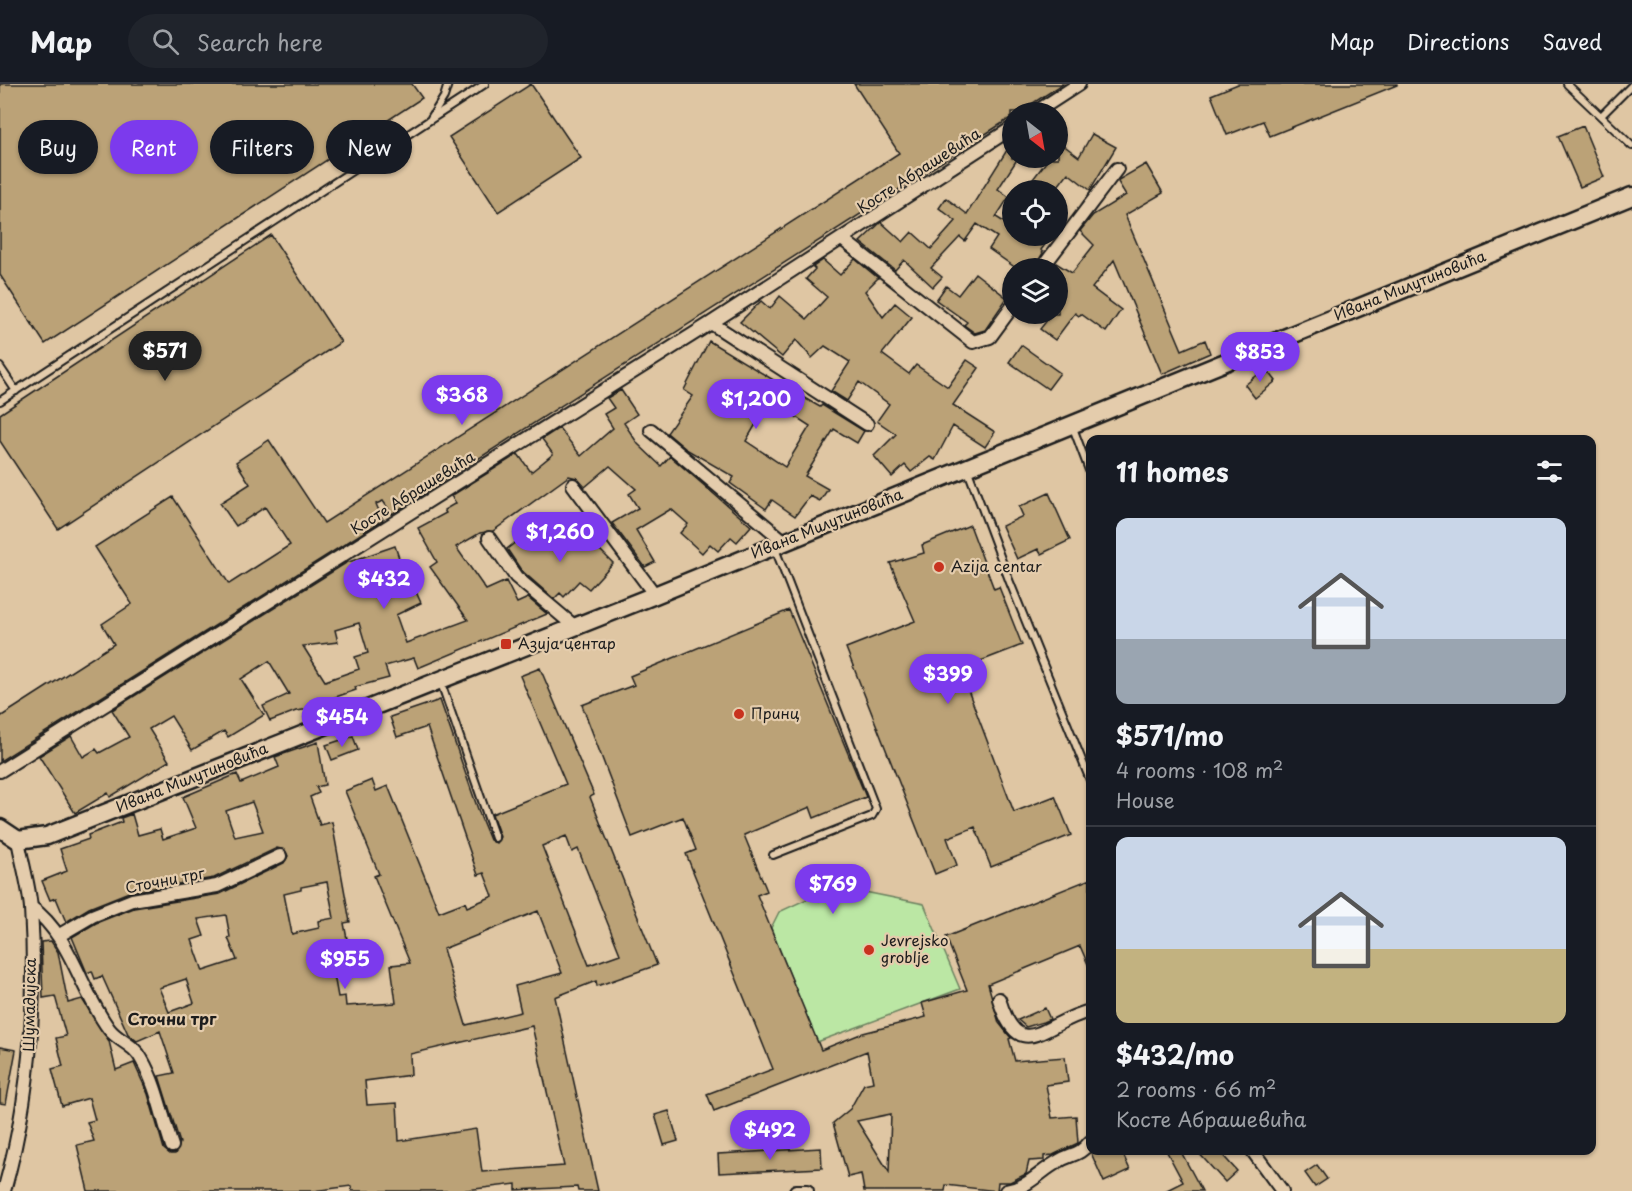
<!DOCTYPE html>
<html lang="en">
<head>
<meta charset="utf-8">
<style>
  body { margin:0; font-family:"Playpen Sans",sans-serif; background:#20242c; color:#f1f3f6; height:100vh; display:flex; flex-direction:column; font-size:22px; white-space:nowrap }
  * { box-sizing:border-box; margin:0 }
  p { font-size:20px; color:#9ea1a6 }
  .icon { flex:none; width:33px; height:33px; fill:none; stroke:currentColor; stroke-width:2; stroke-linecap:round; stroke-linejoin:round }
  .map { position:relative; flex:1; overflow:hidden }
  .sheet { position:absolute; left:1086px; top:351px; width:510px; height:720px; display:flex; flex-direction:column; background:#171b24; border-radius:12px; box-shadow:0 2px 4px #0004 }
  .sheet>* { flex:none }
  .banner { position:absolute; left:18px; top:36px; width:570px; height:54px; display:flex; gap:12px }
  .needle { width:39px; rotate:149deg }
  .tools { position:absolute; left:1002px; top:18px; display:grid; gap:12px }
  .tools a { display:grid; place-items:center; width:66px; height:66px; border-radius:50%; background:#171b24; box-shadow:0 2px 4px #0004; font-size:30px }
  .price { position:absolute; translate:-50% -51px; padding:0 14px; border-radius:21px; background:#7c3aed; color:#fff; font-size:20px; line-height:39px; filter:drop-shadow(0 2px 3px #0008) }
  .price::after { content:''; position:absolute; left:50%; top:36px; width:18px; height:14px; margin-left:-9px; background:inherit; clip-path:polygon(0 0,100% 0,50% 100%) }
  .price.current { background:#222; color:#fff }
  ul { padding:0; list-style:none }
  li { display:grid; align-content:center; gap:12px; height:318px; padding:0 30px }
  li+li { border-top:2px solid #363941 }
  li span { display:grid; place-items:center; height:186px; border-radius:12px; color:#555 }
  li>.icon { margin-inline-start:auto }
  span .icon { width:108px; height:108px; fill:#fffc; stroke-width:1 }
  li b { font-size:26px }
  h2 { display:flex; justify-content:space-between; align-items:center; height:72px; padding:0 30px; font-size:26px }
  .pill { padding:0 21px; border-radius:27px; background:#171b24; box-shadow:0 2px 4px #0004; font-size:21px; line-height:54px }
  .pill.current { background:#7c3aed; color:#fff }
  header { display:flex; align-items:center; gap:36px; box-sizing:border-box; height:84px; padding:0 30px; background:#171b24; border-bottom:2px solid #363941 }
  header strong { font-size:28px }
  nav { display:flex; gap:33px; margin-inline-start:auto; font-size:21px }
  .search { width:420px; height:54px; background:#20242c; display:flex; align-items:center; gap:15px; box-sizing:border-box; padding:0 21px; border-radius:33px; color:#9ea1a6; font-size:22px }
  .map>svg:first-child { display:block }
  .green { fill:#bbe7a4; stroke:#6c8260; stroke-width:1.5 }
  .building { fill:#bba277; stroke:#1c1c1c; stroke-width:1.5; fill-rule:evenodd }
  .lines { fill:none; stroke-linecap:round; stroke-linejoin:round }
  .lane-casing { stroke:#1c1c1c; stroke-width:10 }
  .street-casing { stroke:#1c1c1c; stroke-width:16 }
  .secondary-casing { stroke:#1c1c1c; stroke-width:21 }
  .lane { stroke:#e4ccac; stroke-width:6 }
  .street { stroke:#e4ccac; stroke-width:12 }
  .secondary { stroke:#e4ccac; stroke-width:16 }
  .poi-dot { fill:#c8321e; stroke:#e4ccac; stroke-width:2 }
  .labels { text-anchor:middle; stroke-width:4.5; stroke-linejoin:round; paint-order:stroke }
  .street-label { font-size:15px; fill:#1c1c1c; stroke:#e4ccac }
  .poi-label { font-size:15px; fill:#1c1c1c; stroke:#e4ccac; text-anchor:start }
  .neighbourhood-label { font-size:16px; font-weight:bold; fill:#1c1c1c; stroke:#e4ccac }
</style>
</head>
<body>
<header>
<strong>Map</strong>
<div class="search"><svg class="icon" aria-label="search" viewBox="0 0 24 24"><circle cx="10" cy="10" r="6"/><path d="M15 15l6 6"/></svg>Search here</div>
<nav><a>Map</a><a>Directions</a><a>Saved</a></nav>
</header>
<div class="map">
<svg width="1632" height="1107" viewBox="0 0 1632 1107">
  <rect width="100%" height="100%" fill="#dfc6a3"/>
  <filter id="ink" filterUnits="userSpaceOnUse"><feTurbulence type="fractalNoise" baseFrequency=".0167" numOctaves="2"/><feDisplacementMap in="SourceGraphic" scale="12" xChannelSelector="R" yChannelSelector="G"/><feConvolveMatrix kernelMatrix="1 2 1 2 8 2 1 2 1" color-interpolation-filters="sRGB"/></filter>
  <g filter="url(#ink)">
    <!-- green -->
    <path class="green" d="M 845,804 L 924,820 L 960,905 L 817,958 L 771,844 L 779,828 L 809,814 L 820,817 Z"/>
    <!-- building -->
    <path class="building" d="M 0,0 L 412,0 L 422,14 L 45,260 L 0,191 Z
      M 531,0 L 581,74 L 498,128 L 449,53 Z
      M 854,0 L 1063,0 L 1019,28 L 1012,28 L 1012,33 L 392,430 L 383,417 L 376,420 L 383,436 L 0,677 L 0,633 L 114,560 L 102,540 L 132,520 L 95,463 L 173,413 L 229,500 L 290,461 L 265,423 L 236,442 L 220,419 L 250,400 L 236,378 L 269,356 L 324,439 L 899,69 Z
      M 1238,0 L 1397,0 L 1397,1 L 1270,52 L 1263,37 L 1227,51 L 1211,11 Z
      M 1583,42 L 1604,93 L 1580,103 L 1558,52 Z
      M 1092,50 L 1116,63 L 1090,106 L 1068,89 L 1055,106 L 1048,106 L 1033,95 L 1049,74 L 1058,74 L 1058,57 L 1079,73 Z
      M 1012,58 L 1012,74 L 1018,74 L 998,105 L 1009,113 L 996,133 L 1012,143 L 1012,152 L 1051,152 L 1041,166 L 1043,169 L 1034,184 L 1016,184 L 989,165 L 997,153 L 977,140 L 965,157 L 960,153 L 931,184 L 942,193 L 933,203 L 904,176 L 895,186 L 860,158 L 881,138 L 903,158 L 912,148 L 931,165 L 956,137 L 939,124 L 946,114 L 967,130 Z
      M 1146,80 L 1163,109 L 1125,131 L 1182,266 L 1205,256 L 1210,269 L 1162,290 L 1114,176 L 1092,204 L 1121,226 L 1106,248 L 1081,230 L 1079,232 L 1075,229 L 1055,256 L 1040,245 L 1052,230 L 1058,230 L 1058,184 L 1052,184 L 1056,179 L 1072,189 L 1094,161 L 1080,147 L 1093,131 L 1126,111 L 1118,98 L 1120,95 Z
      M 271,151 L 341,258 L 58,445 L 0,357 L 0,330 Z
      M 855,175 L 878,194 L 865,207 L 883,233 L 895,219 L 912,233 L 882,270 L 909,290 L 916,281 L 948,303 L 967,276 L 979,284 L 953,321 L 995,348 L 985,363 L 953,342 L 935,376 L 930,373 L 911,388 L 905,381 L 892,393 L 874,372 L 896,350 L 877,337 L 889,320 L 859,298 L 847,317 L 831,307 L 850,278 L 825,262 L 812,274 L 796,256 L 782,273 L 740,238 L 761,217 L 770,225 L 780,212 L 807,235 L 827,213 L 806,195 L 815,185 L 813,183 L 823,176 L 840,191 Z
      M 975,189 L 1007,214 L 985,246 L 975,249 L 964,241 L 967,238 L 936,216 L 946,202 L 958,211 Z
      M 709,257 L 785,303 L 820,323 L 822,321 L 864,347 L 857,359 L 834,345 L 805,392 L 828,405 L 820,417 L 810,412 L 795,432 L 772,416 L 766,425 L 730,399 L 734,393 L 686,365 L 667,349 L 693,312 L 684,306 ZM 770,316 L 810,342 L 785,383 L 746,357 Z
      M 1021,261 L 1060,289 L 1048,305 L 1009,278 Z
      M 1266,284 L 1276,297 L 1255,314 L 1245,301 Z
      M 621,306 L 637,330 L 624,339 L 638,360 L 661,382 L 670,372 L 751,442 L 737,458 L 731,453 L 718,467 L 710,460 L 702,469 L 680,449 L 688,440 L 671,425 L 636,446 L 655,478 L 645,483 L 612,439 L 638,424 L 629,410 L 636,405 L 610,382 L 585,403 L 577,394 L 569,392 L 493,447 L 480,449 L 456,463 L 486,506 L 506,497 L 517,519 L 528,514 L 547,530 L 418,584 L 414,574 L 385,582 L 389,594 L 355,603 L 356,606 L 324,617 L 325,623 L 296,627 L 270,637 L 263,622 L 289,610 L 269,577 L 241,595 L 264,631 L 228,653 L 224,647 L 192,666 L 171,632 L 149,645 L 169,677 L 110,713 L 108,709 L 75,729 L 39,672 L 71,652 L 83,673 L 96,665 L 99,669 L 129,653 L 112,626 L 346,479 L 395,462 L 404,489 L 407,488 L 421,519 L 396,531 L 406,559 L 468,536 L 430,483 L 437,478 L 418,444 L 446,429 L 444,426 L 456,419 L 451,412 L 518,370 L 531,388 L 553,370 L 542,355 L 559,344 L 581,372 L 613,344 L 604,330 L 614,324 L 607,314 ZM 359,539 L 368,569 L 355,573 L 359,585 L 325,597 L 303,562 L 338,558 L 335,546 Z
      M 1049,409 L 1070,456 L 1041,470 L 1038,465 L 1017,475 L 1002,442 L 1023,432 L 1019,423 Z
      M 970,441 L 994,505 L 999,503 L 1022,561 L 960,585 L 1014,728 L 1055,712 L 1071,751 L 991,783 L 975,743 L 947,754 L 957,781 L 935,790 L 846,564 L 915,537 L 890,479 L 924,469 L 922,461 Z
      M 526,450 L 536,462 L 546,451 L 556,459 L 564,450 L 577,463 L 587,453 L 613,479 L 589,505 L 579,497 L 564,513 L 560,509 L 554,515 L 521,486 L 507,465 Z
      M 789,526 L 866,713 L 814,734 L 810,723 L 744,751 L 767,807 L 757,811 L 821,966 L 863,949 L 926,933 L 922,919 L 967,906 L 946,853 L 1090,795 L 1090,885 L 1080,862 L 988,900 L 999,939 L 1011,954 L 1009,955 L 1015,977 L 1065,973 L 1068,998 L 1046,1001 L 1052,1034 L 1076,1032 L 1078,1059 L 1053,1071 L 1044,1072 L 1044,1076 L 1029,1077 L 1026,1090 L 1010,1098 L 998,1098 L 997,1107 L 946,1101 L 945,1107 L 864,1107 L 861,1090 L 848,1093 L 833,1039 L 850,1025 L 864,1000 L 873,998 L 867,967 L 714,1027 L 707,1010 L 773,985 L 686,770 L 696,766 L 683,733 L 632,753 L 582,621 L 634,601 L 630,592 ZM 891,1030 L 889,1088 L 857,1037 Z
      M 540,584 L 594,711 L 590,713 L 657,881 L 597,902 L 596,897 L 555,913 L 598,1107 L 578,1107 L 577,1103 L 516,1106 L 516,1100 L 458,1107 L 352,1107 L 351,1102 L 313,1107 L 88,1107 L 77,1061 L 94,1057 L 87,1038 L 95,1036 L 89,1014 L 62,1022 L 52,985 L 63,982 L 56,954 L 66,952 L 55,912 L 43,914 L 41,858 L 51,857 L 58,868 L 68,919 L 82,915 L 109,957 L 116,986 L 134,979 L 148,1010 L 164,1065 L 170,1070 L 175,1070 L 180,1059 L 159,992 L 174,989 L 160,947 L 137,957 L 128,950 L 102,892 L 95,895 L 92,887 L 87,889 L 72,853 L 96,839 L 134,824 L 220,810 L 284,779 L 288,772 L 285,766 L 277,764 L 214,794 L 129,808 L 89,824 L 66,838 L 56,814 L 50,816 L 42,797 L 67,787 L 60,765 L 89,755 L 88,751 L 122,738 L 121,734 L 132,730 L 138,751 L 160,745 L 163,755 L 196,744 L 183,713 L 237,690 L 241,699 L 279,683 L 275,673 L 318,658 L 325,701 L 316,703 L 319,709 L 310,713 L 320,741 L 332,738 L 350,838 L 344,839 L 350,871 L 331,874 L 338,913 L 345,912 L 346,922 L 396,919 L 391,881 L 410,879 L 374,792 L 379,790 L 345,707 L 372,696 L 376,707 L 388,702 L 439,828 L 465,818 L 467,823 L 493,812 L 484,789 L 478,791 L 427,643 L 397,653 L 390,633 L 440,616 L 481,734 L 490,756 L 496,759 L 500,753 L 492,730 L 566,700 L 520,592 ZM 252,718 L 263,747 L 235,753 L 226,727 ZM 566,752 L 572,768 L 578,765 L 620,870 L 589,881 L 542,762 ZM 327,798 L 334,834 L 318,837 L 319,844 L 292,850 L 284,810 L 301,806 L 301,803 ZM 538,827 L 562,889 L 515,902 L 521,928 L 466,941 L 443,865 ZM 226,831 L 230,853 L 228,854 L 237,876 L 203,887 L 192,856 L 204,852 L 198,835 ZM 186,895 L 194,919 L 169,928 L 159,904 ZM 532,942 L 564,1082 L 482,1088 L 476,1045 L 399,1057 L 397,1019 L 367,1021 L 365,997 L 411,991 L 410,970 Z
      M 353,652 L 358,666 L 332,676 L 326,661 Z
      M 1045,924 L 1050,935 L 1043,938 L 1026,943 L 1018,936 Z
      M 0,963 L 16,966 L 6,1020 L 0,1019 Z
      M 669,1027 L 678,1057 L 664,1061 L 655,1031 Z
      M 821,1064 L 822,1084 L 719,1089 L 718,1070 Z
      M 1094,1066 L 1121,1066 L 1130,1086 L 1104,1098 L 1091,1069 Z
      M 1166,1066 L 1180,1066 L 1202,1107 L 1165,1107 L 1183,1098 Z
      M 1196,1066 L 1218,1066 L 1237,1087 L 1225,1098 Z
      M 1317,1081 L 1327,1095 L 1315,1103 L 1305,1089 Z"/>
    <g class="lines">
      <defs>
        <path id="lane" d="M 1567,0 L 1632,62
          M 1601,32 L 1632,1
          M 431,34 L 444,13 L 448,0
          M 0,283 L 16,307
          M 0,317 L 485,0
          M 1072,341 L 1090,389
          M 967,384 L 1009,496 L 1090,696
          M 440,596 L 495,754
          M 773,771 L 872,732 L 876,725 L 774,462"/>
        <path id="street" d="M 1036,28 L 1079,0
          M 842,155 L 973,258 L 990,253 L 1012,223
          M 1042,184 L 1117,85
          M 711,239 L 867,340
          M 651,346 L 785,458
          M 573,401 L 655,511
          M 489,454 L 516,493 L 574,542
          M 0,687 L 711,239 L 1012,44
          M 31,823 C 71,852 80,906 109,945 C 118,957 134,960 142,976 C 157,1002 162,1033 172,1062
          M 58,852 L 92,832 L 132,816 L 217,802 L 280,772
          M 999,915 C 1020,983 1044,938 1090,927
          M 1252,1066 L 1282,1107
          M 4,1107 C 30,1015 37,919 31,824 C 29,802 22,778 18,756
          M 796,1107 L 807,1107
          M 1006,1107 C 1028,1104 1040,1087 1059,1077 C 1073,1069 1079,1072 1090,1058"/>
        <path id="secondary" d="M 0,744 L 18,756 L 47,752 L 655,511 L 1632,112"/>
      </defs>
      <!-- lane casing -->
      <use href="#lane" class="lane-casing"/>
      <!-- street casing -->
      <use href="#street" class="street-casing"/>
      <!-- secondary casing -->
      <use href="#secondary" class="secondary-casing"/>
      <!-- lane -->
      <use href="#lane" class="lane"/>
      <!-- street -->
      <use href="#street" class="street"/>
      <!-- secondary -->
      <use href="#secondary" class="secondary"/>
    </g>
  </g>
  <!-- markers -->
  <g class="poi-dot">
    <circle cx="939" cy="483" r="6"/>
    <rect x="500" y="554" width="12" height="12" rx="3"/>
    <circle cx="739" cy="630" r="6"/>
    <circle cx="869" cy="866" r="6"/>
  </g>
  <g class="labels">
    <!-- street labels -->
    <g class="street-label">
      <text transform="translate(919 87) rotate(-33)" y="5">Косте Абрашевића</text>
      <text transform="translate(1410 202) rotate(-22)" y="5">Ивана Милутиновића</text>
      <text transform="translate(413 409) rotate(-32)" y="5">Косте Абрашевића</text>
      <text transform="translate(827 440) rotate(-22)" y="5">Ивана Милутиновића</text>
      <text transform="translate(192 694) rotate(-22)" y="5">Ивана Милутиновића</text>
      <text transform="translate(165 797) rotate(-11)" y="5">Сточни трг</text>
      <text transform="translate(30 921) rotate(-89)" y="5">Шумадијска</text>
    </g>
    <!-- poi labels -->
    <g class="poi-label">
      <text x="951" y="488">Azija centar</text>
      <text x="518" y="565">Азија центар</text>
      <text x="751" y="635">Принц</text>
      <text x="881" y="862">Jevrejsko<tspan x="881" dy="17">groblje</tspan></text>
    </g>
    <!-- neighbourhood labels -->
    <g class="neighbourhood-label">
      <text x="172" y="941">Сточни трг</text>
    </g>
  </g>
</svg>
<div class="tools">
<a><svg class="needle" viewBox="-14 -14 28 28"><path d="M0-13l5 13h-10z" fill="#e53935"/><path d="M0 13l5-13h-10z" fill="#9ea1a6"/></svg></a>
<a><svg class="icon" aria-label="locate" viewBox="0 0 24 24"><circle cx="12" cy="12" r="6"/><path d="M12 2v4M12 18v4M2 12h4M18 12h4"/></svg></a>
<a><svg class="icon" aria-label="layers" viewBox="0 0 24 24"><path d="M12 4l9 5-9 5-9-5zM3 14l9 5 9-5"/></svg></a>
</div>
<b class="price current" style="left:165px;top:298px">$571</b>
<b class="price" style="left:1260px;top:299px">$853</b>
<b class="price" style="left:462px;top:342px">$368</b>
<b class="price" style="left:756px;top:346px">$1,200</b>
<b class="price" style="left:560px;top:479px">$1,260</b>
<b class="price" style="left:384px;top:526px">$432</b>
<b class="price" style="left:948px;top:621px">$399</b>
<b class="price" style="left:342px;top:664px">$454</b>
<b class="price" style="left:833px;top:831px">$769</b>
<b class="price" style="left:345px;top:906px">$955</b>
<b class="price" style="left:770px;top:1077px">$492</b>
<div class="banner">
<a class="pill">Buy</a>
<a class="pill current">Rent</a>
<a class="pill">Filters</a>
<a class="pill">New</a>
</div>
<section class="sheet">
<h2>11 homes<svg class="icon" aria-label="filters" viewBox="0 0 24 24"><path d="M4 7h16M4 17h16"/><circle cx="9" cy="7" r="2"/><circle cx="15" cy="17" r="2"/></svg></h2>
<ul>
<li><span style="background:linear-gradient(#c9d6e8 65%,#9aa5b1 0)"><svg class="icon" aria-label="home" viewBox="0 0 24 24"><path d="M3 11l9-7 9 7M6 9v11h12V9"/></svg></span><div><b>$571/mo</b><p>4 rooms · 108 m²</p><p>House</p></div></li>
<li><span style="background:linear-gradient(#c9d6e8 60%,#c2b280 0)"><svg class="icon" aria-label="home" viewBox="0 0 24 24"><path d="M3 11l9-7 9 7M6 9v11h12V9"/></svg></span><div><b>$432/mo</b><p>2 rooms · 66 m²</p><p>Косте Абрашевића</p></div></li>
</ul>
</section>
</div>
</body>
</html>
